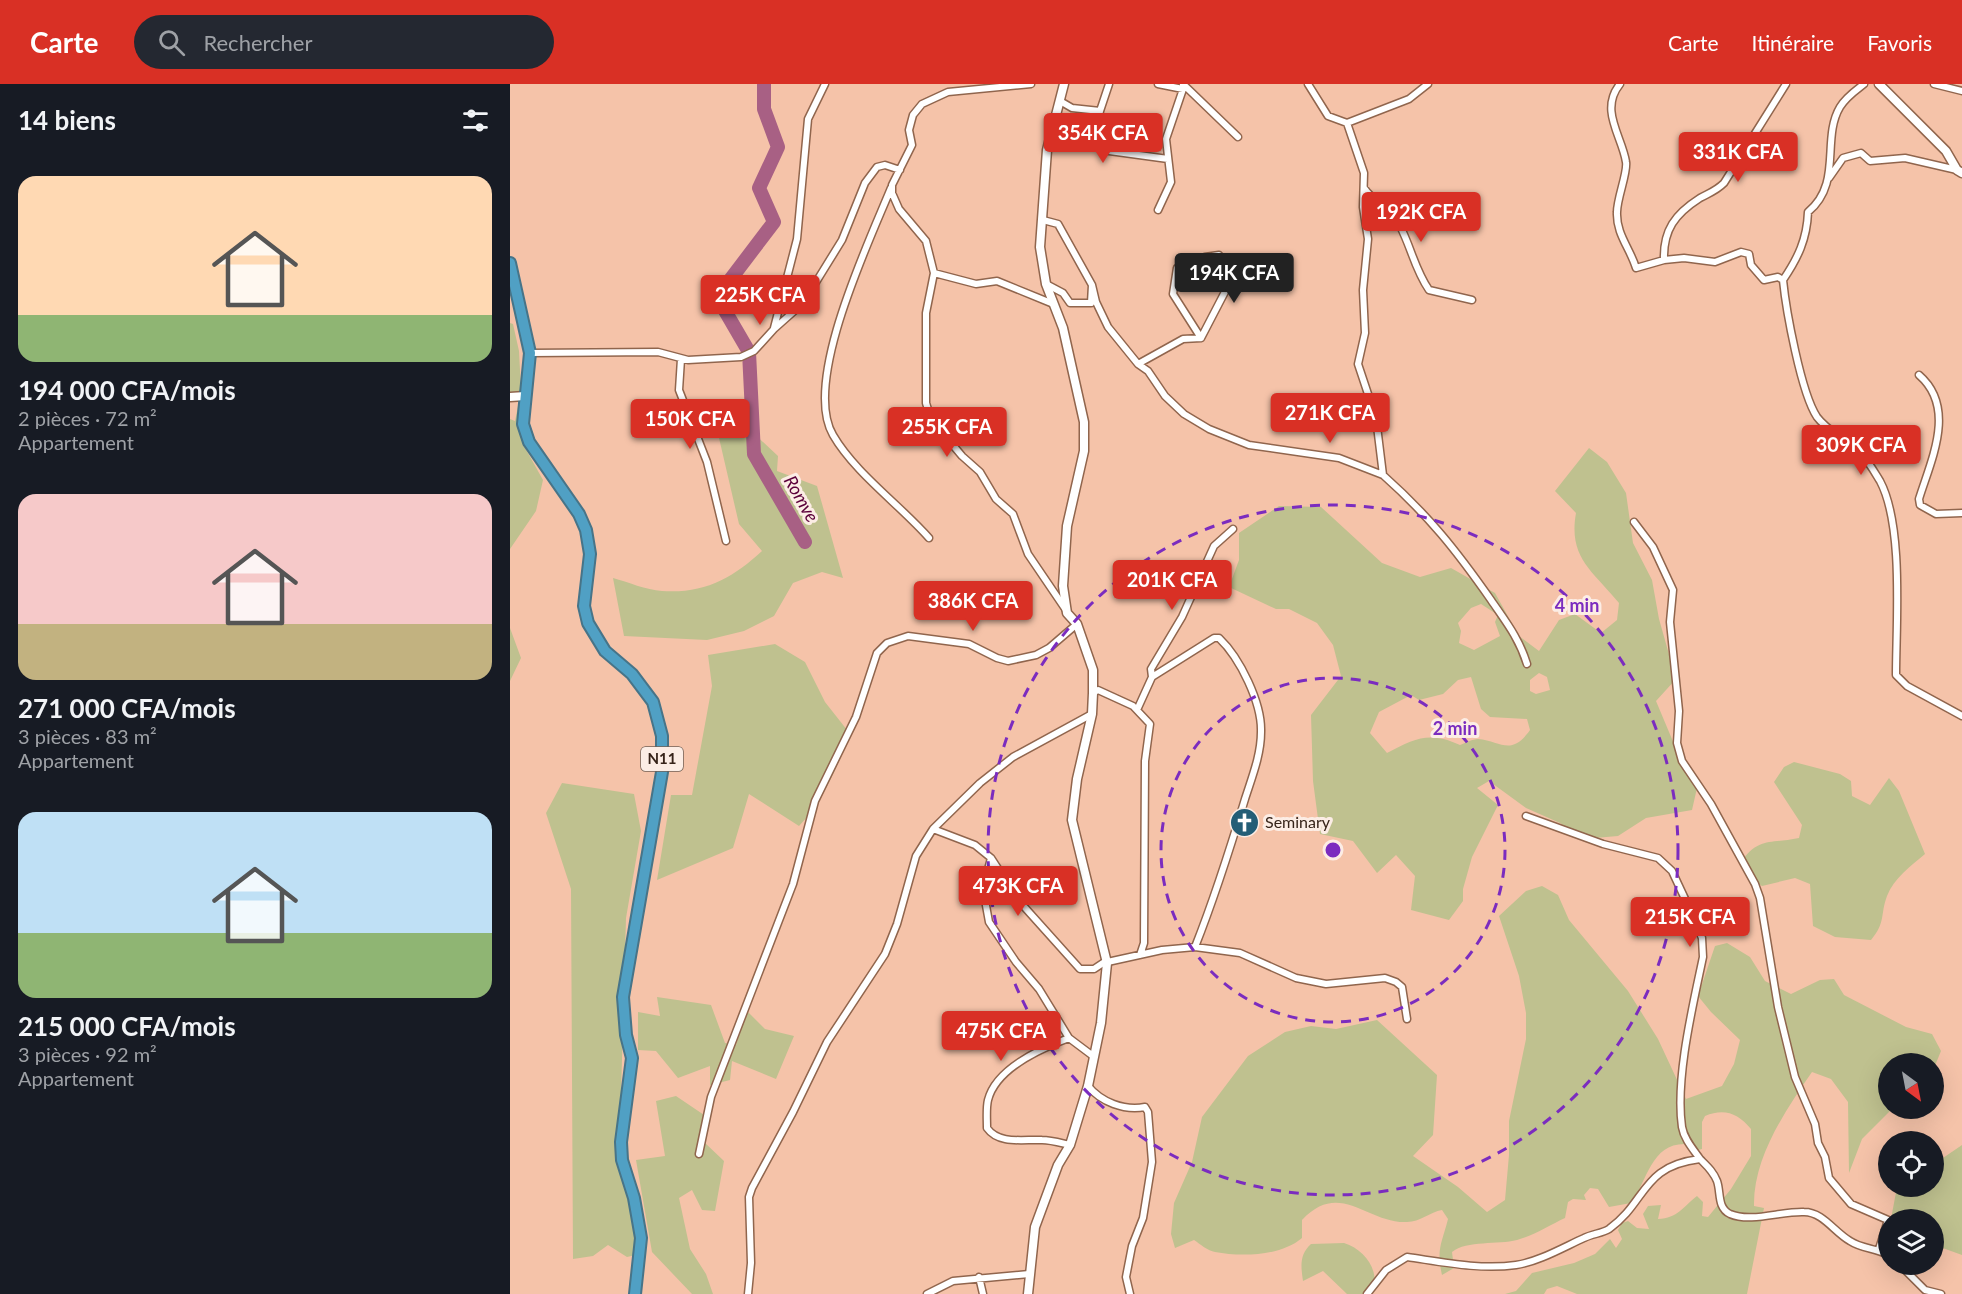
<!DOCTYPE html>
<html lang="fr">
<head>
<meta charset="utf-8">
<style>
  body { margin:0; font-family:Lato,sans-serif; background:#242831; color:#f1f3f6; height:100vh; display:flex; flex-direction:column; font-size:22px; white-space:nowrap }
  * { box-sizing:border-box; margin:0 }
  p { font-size:20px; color:#9ea1a6 }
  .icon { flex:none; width:33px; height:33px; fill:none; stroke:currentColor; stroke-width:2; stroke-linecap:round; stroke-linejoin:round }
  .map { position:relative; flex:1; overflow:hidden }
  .side { display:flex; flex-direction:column; background:#171b24; width:510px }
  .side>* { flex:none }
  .needle { width:39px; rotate:148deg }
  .controls { position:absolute; left:1368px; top:969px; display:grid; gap:12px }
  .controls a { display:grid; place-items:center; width:66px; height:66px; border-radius:50%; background:#171b24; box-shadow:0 6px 24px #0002; font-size:30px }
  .price { position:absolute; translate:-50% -51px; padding:0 14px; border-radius:6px; background:#d93025; color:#fff; font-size:20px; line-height:39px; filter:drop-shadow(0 2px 3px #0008) }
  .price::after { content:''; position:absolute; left:50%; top:36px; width:18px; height:14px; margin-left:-9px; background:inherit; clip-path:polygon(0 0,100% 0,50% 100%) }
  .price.selected { background:#222; color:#fff }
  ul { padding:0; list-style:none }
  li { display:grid; align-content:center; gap:12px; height:318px; padding:0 18px }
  li span { display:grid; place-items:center; height:186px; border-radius:18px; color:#555 }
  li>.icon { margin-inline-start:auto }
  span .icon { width:108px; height:108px; fill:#fffc; stroke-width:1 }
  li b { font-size:26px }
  h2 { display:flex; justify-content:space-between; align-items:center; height:72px; padding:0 18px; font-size:26px }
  header { display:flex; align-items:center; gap:36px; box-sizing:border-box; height:84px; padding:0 30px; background:#d93025; color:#fff }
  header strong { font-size:28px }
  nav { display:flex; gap:33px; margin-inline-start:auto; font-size:21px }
  .search { width:420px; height:54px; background:#242831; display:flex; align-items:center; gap:15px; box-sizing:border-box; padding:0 21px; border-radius:33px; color:#9ea1a6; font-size:22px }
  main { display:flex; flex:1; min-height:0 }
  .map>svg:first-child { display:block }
  .green { fill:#bfc18f; fill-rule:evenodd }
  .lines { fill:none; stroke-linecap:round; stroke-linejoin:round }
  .river { stroke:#a86084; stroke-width:14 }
  .street-casing { stroke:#90654d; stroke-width:9 }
  .secondary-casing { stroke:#90654d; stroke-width:11 }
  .highway-casing { stroke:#477488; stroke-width:14 }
  .street { stroke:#fff; stroke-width:6 }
  .secondary { stroke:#fff; stroke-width:8 }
  .highway { stroke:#50a0c4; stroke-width:10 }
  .ring { fill:none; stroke:#7b2cbf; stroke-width:3; stroke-dasharray:10 8 }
  .labels { text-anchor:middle; stroke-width:6; stroke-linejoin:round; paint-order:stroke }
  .shield { fill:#fcede5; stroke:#716056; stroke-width:1.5 }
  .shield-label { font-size:15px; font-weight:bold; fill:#362319 }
  .poi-label { font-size:16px; fill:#362319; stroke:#fcede5; text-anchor:start }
  .water-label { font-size:18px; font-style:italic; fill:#5b003a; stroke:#fcede5 }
  .centre { fill:#7b2cbf; stroke:#fcede5; stroke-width:3 }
  .ring-label { font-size:18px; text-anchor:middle; font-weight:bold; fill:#7b2cbf; stroke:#fcede5; stroke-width:6; stroke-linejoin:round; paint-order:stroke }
</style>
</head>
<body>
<header>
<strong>Carte</strong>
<div class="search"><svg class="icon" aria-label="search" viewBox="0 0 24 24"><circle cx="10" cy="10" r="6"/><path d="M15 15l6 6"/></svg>Rechercher</div>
<nav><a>Carte</a><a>Itinéraire</a><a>Favoris</a></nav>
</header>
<main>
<section class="side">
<h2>14 biens<svg class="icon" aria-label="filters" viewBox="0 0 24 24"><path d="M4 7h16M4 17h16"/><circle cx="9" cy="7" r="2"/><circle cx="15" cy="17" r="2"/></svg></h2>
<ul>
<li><span style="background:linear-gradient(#ffd9b3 75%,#8fb573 0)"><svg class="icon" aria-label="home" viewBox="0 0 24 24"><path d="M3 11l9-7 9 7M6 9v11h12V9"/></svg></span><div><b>194 000 CFA/mois</b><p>2 pièces · 72 m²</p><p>Appartement</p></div></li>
<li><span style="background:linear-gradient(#f6c9c9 70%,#c2b280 0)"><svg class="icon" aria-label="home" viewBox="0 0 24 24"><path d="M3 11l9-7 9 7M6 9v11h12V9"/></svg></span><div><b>271 000 CFA/mois</b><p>3 pièces · 83 m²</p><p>Appartement</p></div></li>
<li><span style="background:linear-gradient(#bfe0f5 65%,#8fb573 0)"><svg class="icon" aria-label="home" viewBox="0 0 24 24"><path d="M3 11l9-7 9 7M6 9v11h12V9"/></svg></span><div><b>215 000 CFA/mois</b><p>3 pièces · 92 m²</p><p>Appartement</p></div></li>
</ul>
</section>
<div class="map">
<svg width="1452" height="1210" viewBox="0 0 1452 1210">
  <rect width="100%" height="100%" fill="#f5c3a9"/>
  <!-- green -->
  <path class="green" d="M 0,239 L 3,240 L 9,267 L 14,362 L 33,396 L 26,427 L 0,465 L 0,335 L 5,337 L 9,317 L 0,318 Z
    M 221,328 L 268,372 L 267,387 L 307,402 L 333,494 L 312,488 L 283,499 L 264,532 L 234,547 L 197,556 L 114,552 L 103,494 C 118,498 136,506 152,507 C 194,510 223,494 252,467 L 229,440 L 206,341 Z
    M 1079,364 L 1097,378 L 1116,409 L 1123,459 L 1142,496 L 1149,535 L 1166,595 L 1146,617 L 1172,679 L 1187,704 L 1182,726 L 1136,734 L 1108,752 L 1073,755 L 1050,739 L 1016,724 L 979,697 L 967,704 L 988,721 L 962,773 L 953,805 L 953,817 L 939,836 L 901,826 L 905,792 L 886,771 L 867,789 L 843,757 L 810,750 L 803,697 L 801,631 L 831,592 L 823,561 L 807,539 L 779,525 L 766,525 L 719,503 L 729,476 L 729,449 L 769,422 L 811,423 L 872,479 L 910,493 L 941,484 L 985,509 L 1009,552 L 1029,567 L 1049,536 L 1065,530 L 1091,549 L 1107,536 L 1109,519 C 1083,487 1058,474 1066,429 L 1045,407 ZM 971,520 L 988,531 L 985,538 L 990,552 L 964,566 L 949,559 L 951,547 L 948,539 L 961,524 ZM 1029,589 L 1037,593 L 1040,606 L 1026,610 L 1020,607 L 1020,596 ZM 961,593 L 971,625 L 980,633 L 1017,635 L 1020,646 C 1001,673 991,657 968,655 C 963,655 955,659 950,661 C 920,647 905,654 877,669 L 860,649 L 869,628 L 901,611 L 909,616 L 933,610 L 948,596 Z
    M 0,544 L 11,574 L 0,597 Z
    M 265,560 L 295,578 L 315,618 L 341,651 C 326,682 314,717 289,742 L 239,710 L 223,764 L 147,796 L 161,711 L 182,711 L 202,602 L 198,571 Z
    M 1284,678 L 1330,690 L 1341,697 L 1342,712 L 1360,721 L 1379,694 L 1389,707 L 1415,770 C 1401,782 1384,794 1377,812 C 1370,831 1376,838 1361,856 L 1325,853 L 1303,842 L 1300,800 L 1285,794 L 1252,802 L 1235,790 L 1230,779 C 1249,752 1261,760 1289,754 L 1292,741 L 1264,698 L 1274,683 Z
    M 52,699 L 124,710 L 131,747 L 116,834 L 109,1081 L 130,1137 L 130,1170 L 117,1173 L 98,1161 L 83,1172 L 63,1175 L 61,805 L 36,729 Z
    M 1032,802 L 1048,811 L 1059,836 L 1118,907 L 1148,955 L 1176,1015 L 1212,1002 L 1224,980 L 1230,956 L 1201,928 L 1188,912 L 1205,862 L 1217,859 L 1240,873 L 1255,897 L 1281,910 L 1310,896 L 1324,895 L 1334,911 L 1396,943 L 1422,950 L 1431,967 L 1424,984 L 1424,980 L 1378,980 L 1378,1024 L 1382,1025 L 1352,1055 L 1339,1089 L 1338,1018 L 1321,995 L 1302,988 C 1275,1027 1243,1074 1244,1122 L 1254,1124 L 1237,1210 L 1067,1210 L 1047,1202 L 1037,1205 L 1034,1210 L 995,1210 L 1006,1207 L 1022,1189 L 1064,1179 L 1085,1170 L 1100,1155 L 1106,1164 L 1112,1155 L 1108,1146 L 1112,1139 L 1118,1137 L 1127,1144 L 1139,1145 L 1133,1130 L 1138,1122 L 1151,1121 L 1148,1135 C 1168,1134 1173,1123 1187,1112 L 1193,1118 L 1192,1132 L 1198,1133 L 1221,1105 L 1241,1072 L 1241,1045 C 1228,1029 1214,1024 1195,1032 L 1192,1038 L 1192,1065 L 1180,1068 L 1176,1060 C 1141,1059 1138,1096 1121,1119 L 1099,1123 L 1088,1105 L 1080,1104 L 1074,1111 L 1076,1116 L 1063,1115 L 1058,1118 L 1055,1134 C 1040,1141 1023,1152 1007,1156 C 988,1161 957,1156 942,1168 L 944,1184 L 932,1191 C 926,1165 932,1159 938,1135 L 932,1126 C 920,1128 910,1138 897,1138 C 858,1140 830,1095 792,1136 L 792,1154 C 771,1172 732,1173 705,1168 C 698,1167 690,1160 684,1156 L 665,1164 L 661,1150 L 664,1119 L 682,1078 L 692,1033 L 738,972 L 775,948 L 801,942 L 826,945 L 867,936 L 927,991 L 923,1051 L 903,1072 L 948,1103 L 977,1128 L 995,1116 L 999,1071 L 999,1037 L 1016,955 L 1016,929 L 1009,892 L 989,832 L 1016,807 Z
    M 147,913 L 201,921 L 215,959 L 226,961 L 237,927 L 255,945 L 284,952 L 266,995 L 222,977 L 220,996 L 200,1001 L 200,982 L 168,994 L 146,967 L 128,966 L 128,928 L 150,932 Z
    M 166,1012 L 200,1035 L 194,1058 L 214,1077 L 205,1127 L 192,1126 L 182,1106 L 169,1114 L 180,1165 L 196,1190 L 203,1210 L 182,1210 L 142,1168 L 126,1076 L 155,1072 L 146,1017 Z
    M 1424,1060 L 1433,1074 L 1452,1061 L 1452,1171 L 1430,1163 L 1424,1166 L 1424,1136 L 1381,1135 L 1387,1103 L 1424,1102 Z
    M 834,1159 C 856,1166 871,1188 862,1210 L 837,1210 L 813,1187 L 793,1197 C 791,1183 789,1171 801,1160 Z"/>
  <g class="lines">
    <!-- river -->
    <path class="river" d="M 254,0 L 254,25 L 268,63 L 249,104 L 264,138 L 207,213 L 239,268 L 244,370 L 295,458"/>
    <defs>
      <path id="street" d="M 521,0 L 438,8 L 412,20 L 403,31 L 399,46 L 402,61 L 382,101 L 382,109 L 389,125 L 416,157 L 424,189 L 416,229 L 416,319 L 421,335 L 452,372 L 470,388 L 486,415 L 503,430 L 518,470 L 556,526
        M 673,0 L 728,53
        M 798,0 L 818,32 L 837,39 L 899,15 L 918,0
        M 1110,0 C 1089,26 1112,52 1116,78 C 1118,88 1107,114 1107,128 C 1106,150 1120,164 1126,184 L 1154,176 L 1174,174 L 1205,178 L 1231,168 L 1239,170 L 1241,181 L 1254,196 L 1268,193 L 1273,196 C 1288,174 1297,155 1298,128 C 1333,99 1311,55 1330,23 C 1336,13 1345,7 1354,0
        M 1424,0 L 1452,7
        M 550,17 L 562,24 L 590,27 L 599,0
        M 590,27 L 586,49 L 592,66 L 658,75
        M 1319,94 L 1333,74 L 1351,69 L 1360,77 L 1395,74 L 1447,86
        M 381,104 C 359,158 292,298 323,351 C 345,389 390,421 419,454
        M 854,104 C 864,118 882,128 890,142 C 901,163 905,186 919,206 L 962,216
        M 648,126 L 661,98 L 656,55 L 673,5 L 648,0
        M 533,136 L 548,140 L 582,201
        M 709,171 L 707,176 L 718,202 L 691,254 L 663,210 L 667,184 L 695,173 Z
        M 1154,176 C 1153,146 1165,130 1190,114 C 1199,109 1206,107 1214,99 L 1276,0
        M 424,189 L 466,200 L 487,197 L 541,219
        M 1273,196 C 1276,226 1291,309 1307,333 C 1318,348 1339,357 1352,371 C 1359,378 1365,389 1370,397 C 1394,442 1386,540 1386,591 L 1397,602 L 1452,632
        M 536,200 L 553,209 L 560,219 L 581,219 L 582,201 L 586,218 L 598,243 L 628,280 L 638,287 L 655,312 L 674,330 L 699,345 L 739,361 L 829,374 L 873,391 L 866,334 L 848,280 L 855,249 L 853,206 L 858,155 L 853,123 L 854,89 L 837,39
        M 264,244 L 287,155 L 298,35 L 315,0
        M 20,269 L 148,268 L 178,276 L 231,273 L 244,267 L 264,245 L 291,221 L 303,203 L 332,156 L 355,99 L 367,83 L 375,81 L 390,86
        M 171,275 L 169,306 L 197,378 L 216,457
        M 628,280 L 673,255 L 691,254
        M 1409,291 C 1447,324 1421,376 1409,415 L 1410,421 L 1426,430 L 1452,429
        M 873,391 C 919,432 946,466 981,516 C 996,538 1009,554 1017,580
        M 1124,438 L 1143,463 L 1163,506 L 1160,538 L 1169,627 L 1167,659 L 1172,677 L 1201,720 L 1245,800 L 1250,814 L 1268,923 L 1285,993 L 1305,1040 L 1308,1059 L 1315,1073 L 1319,1094 L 1341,1120 L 1378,1136 L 1369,1165
        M 642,593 L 704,554 L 709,554 C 730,574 752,619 751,648 C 751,671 742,693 735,715 C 720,765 704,815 685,863
        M 583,609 L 588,606 L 623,622 L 640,640 L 635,677 L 634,859 L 630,871
        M 627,626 L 642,593 L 641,585 L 672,533 L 704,462 L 723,445
        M 1016,732 L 1093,760 L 1148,774 L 1162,787 L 1183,832 L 1192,854 L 1193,873 C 1183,921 1165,995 1172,1043 C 1174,1055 1183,1065 1190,1075
        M 423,745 L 465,761 L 481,774 L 509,817 L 570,885 L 584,885 L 593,879 L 652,866 L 685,863 L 730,869 L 786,894 L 816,900 L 875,894 L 886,898 L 892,903 L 897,935
        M 481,774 L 473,805 L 479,838 L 506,878 L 529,905 L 559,954 L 583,972
        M 559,954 C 532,964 486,984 478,1016 C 476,1024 477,1035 477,1044 C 489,1061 514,1055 532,1056 C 541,1056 551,1059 560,1061
        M 578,1002 C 591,1018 614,1027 635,1023 L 638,1028 L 642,1078 L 633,1134 L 622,1162 L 616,1193 L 620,1210
        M 189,1070 L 201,1013 L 283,800 L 305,717 L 346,633 L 367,569 L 377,559 L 398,552 L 459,560 L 487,574 L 498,577 L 526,571 L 539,564 L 567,540
        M 1389,1180 L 1415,1206 L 1431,1210
        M 469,1193 L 473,1210
        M 238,1210 L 241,1179 L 239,1113 L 242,1104 L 283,1028 L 317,958 L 375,870 L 387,840 L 406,772 L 423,745 L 470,699 L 503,673 L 582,630
        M 417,1210 L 443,1197 L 519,1190
        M 857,1210 L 876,1186 L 897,1173 C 932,1178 970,1186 1006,1181 C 1028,1178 1054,1163 1074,1154 C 1082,1150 1093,1149 1099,1145 C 1137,1118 1131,1082 1190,1075 C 1197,1082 1203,1087 1207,1097 C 1211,1108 1207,1124 1220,1130 C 1241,1139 1271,1127 1294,1128 C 1313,1128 1324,1148 1340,1157 C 1352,1165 1366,1164 1378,1171"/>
      <path id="secondary" d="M 1369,0 L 1436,67 L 1447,86 L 1452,89
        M 0,313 L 15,312
        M 518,1210 L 525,1143 L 548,1081 L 560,1061 L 578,1002 L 591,939 L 597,879 L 562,736 L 567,695 L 582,630 L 583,609 L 583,586 L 567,540 L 557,529 L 553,502 L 557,442 L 574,367 L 574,338 L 553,244 L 536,200 L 530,163 L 537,66 L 554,0"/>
      <path id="highway" d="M 0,179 L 20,269 L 13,340 L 19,358 L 69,430 L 76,446 L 80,470 L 74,522 L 78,539 L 95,567 L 122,590 L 143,618 L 152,652 L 152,688 L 113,913 L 116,951 L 122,974 L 111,1058 L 112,1076 L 124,1114 L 131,1154 L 125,1210"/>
    </defs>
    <!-- street casing -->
    <use href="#street" class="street-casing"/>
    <!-- secondary casing -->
    <use href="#secondary" class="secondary-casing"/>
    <!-- highway casing -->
    <use href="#highway" class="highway-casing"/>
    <!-- street -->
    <use href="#street" class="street"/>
    <!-- secondary -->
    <use href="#secondary" class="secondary"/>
    <!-- highway -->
    <use href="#highway" class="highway"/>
  </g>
  <!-- distance rings -->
  <g class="ring">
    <circle cx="823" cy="766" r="172"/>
    <circle cx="823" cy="766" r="345"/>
  </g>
  <!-- icons -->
  <defs>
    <symbol id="church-disc" viewBox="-11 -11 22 22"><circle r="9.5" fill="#245e77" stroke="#fcede5"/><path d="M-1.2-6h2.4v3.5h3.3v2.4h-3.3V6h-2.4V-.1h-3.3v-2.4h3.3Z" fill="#fff"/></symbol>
  </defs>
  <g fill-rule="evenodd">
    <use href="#church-disc" x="718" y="722" width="33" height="33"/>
  </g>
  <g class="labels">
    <!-- shield labels -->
    <rect class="shield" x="131" y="663" width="42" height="24" rx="4.5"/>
    <g class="shield-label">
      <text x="152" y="680">N11</text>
    </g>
    <!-- poi labels -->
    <g class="poi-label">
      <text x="755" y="744">Seminary</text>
    </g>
    <!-- water labels -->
    <g class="water-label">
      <text transform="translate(291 415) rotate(60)" y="6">Romve</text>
    </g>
  </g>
  <circle cx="823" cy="766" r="9" class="centre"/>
  <g class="ring-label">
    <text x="1067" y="528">4 min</text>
    <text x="945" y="651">2 min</text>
  </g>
</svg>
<div class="controls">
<a><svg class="needle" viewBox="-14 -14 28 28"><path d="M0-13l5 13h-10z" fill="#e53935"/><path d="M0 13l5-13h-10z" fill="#9ea1a6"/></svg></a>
<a><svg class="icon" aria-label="locate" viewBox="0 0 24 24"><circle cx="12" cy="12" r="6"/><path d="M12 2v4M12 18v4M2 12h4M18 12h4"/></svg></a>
<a><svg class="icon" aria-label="layers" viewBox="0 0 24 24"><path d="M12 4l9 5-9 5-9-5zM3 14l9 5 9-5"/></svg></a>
</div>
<b class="price" style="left:593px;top:80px">354K CFA</b>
<b class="price" style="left:1228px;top:99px">331K CFA</b>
<b class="price" style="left:911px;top:159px">192K CFA</b>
<b class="price selected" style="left:724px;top:220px">194K CFA</b>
<b class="price" style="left:250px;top:242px">225K CFA</b>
<b class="price" style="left:820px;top:360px">271K CFA</b>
<b class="price" style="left:180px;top:366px">150K CFA</b>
<b class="price" style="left:437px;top:374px">255K CFA</b>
<b class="price" style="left:1351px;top:392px">309K CFA</b>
<b class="price" style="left:662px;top:527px">201K CFA</b>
<b class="price" style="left:463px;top:548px">386K CFA</b>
<b class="price" style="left:508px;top:833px">473K CFA</b>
<b class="price" style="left:1180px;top:864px">215K CFA</b>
<b class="price" style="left:491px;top:978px">475K CFA</b>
</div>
</main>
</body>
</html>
